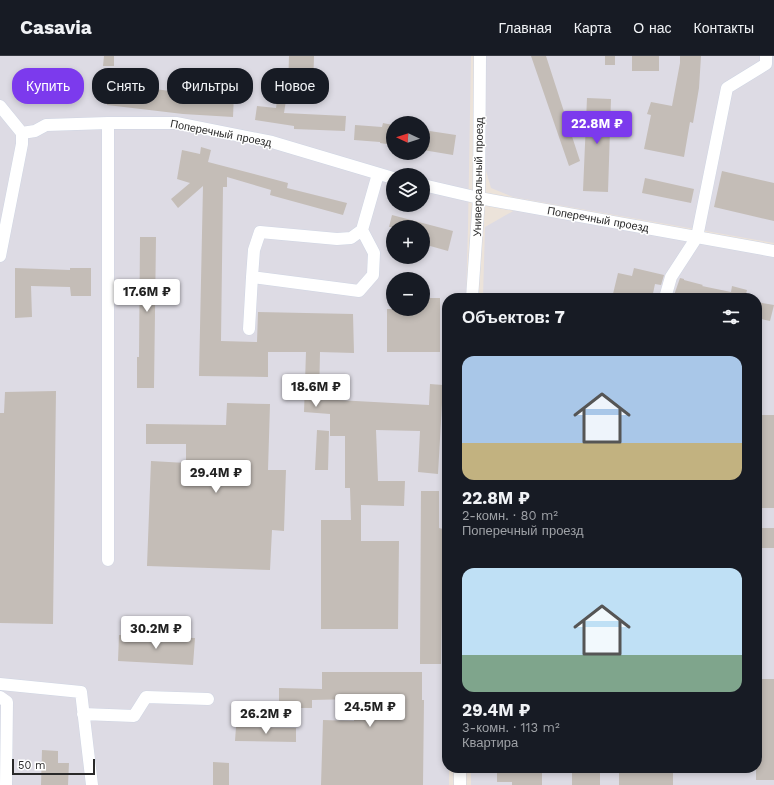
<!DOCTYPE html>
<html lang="ru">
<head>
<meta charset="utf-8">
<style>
  body { margin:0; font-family:"Work Sans",sans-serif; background:#20242c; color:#f1f3f6; height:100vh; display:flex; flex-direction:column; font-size:15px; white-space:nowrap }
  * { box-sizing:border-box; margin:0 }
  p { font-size:13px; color:#9ea1a6 }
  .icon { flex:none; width:22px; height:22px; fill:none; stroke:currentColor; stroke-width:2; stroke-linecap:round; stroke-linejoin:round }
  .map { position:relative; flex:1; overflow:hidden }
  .side { position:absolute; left:442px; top:237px; width:320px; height:480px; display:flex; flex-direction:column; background:#171b24; border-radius:16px; box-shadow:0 2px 6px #0003 }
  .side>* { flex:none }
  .hud { position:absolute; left:12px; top:12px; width:370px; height:36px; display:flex; gap:8px }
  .needle { width:26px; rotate:274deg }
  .buttons { position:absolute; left:386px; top:60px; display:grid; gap:8px }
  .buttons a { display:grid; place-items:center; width:44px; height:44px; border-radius:50%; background:#171b24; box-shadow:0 2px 6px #0003; font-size:20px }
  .scale { position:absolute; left:12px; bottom:10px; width:83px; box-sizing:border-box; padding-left:4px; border:2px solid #292929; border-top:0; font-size:11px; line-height:14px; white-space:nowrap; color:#292929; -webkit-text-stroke:3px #fff; paint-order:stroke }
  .price { position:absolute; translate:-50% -34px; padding:0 9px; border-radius:4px; background:#fff; color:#222; font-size:13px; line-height:26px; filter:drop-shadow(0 1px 2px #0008) }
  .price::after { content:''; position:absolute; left:50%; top:24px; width:12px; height:9px; margin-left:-6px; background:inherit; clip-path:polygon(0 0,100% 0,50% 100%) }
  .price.current { background:#7c3aed; color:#fff }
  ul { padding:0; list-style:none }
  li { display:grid; align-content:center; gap:8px; height:212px; padding:0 20px }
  li span { display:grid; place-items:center; height:124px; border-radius:12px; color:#555 }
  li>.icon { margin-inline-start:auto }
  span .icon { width:72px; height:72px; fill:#fffc; stroke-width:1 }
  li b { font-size:17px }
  h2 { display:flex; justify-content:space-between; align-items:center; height:48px; padding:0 20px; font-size:17px }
  .chip { padding:0 14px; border-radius:16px; background:#171b24; box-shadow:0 2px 6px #0003; font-size:14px; line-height:36px }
  .chip.current { background:#7c3aed; color:#fff }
  header { display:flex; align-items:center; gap:24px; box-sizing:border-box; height:56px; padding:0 20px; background:#171b24; border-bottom:1px solid #363941 }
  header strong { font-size:19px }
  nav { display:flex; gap:22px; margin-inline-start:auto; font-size:14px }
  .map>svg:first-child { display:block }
  .industrial { fill:#dddbe4; fill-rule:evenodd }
  .building { fill:#c4bdb7 }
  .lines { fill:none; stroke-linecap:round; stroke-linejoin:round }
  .minor-casing { stroke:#cfd5e3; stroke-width:13 }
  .minor { stroke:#fff; stroke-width:12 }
  .labels { text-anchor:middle; stroke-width:3; stroke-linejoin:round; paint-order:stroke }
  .street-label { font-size:11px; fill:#292929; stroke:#fff }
</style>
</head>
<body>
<header>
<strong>Casavia</strong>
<nav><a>Главная</a><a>Карта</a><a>О нас</a><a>Контакты</a></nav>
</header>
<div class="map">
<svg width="774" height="729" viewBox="0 0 774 729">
  <rect width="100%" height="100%" fill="#ece3da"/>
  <!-- industrial -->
  <path class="industrial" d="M 0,0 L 471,0 L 468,171 L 466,242 L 447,242 L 447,712 L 449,712 L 449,729 L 0,729 ZM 393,67 L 423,67 L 423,97 L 393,97 ZM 393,119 L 423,119 L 423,149 L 393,149 ZM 393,171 L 423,171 L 423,201 L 393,201 ZM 393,223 L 423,223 L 423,253 L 393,253 Z
    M 485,0 L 774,0 L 774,187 L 513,141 L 491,132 L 484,108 Z
    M 515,154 L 774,201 L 774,729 L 471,729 L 471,712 L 757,712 L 757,242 L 483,242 L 485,171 Z"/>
  <!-- building -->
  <path class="building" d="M 104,0 L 114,0 L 114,10 L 103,10 Z
    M 289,0 L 314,0 L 313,34 L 288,33 Z
    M 531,0 L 546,0 L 580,105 L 569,110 Z
    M 605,0 L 615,0 L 615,9 L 605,9 Z
    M 632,0 L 659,0 L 659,15 L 632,15 Z
    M 680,0 L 701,0 L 699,32 L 693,67 L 690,66 L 684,101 L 644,93 L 651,59 L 647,58 L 651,46 L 672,50 L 680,7 Z
    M 102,26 L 185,37 L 234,38 L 233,61 L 183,58 L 107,49 Z
    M 278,37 L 287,38 L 284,57 L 346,60 L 345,75 L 294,73 L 294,70 L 255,64 L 257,50 L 276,52 Z
    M 587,42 L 611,43 L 608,136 L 583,135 Z
    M 383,67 L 393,69 L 393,89 L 380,87 L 380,86 L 354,84 L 355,69 L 382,71 Z
    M 423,74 L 456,79 L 453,99 L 423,94 Z
    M 201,91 L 211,94 L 208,106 L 288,127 L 287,132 L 347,147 L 343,159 L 270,139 L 271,134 L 227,121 L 227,131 L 223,131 L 221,285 L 257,286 L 258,256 L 353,258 L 354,297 L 320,296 L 319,343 L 429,349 L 430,328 L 443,329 L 438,418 L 418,416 L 420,375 L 376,374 L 378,425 L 405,425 L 404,450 L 361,449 L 361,485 L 399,485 L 398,573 L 321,573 L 321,464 L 351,464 L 350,432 L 345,432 L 345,380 L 330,380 L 330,358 L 304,356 L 306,296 L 268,296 L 268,321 L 199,320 L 203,130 L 178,152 L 171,143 L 190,127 L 177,123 L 182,94 L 200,98 Z
    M 722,115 L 774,127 L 774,165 L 714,151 Z
    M 645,122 L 694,133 L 691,147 L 642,137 Z
    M 392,159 L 453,175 L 448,195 L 423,188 L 423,171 L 389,171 Z
    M 140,181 L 156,181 L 154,332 L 137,332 L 137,301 L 139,301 Z
    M 15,212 L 70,214 L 70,212 L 91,212 L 91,240 L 71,240 L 70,231 L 31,230 L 32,261 L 15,262 Z
    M 634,212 L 664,219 L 661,229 L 655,228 L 652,242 L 612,242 L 618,217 L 632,220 Z
    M 680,222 L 684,223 L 684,224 L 703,229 L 702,230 L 731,236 L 732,230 L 747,234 L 745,242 L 673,242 Z
    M 423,242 L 440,242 L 440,296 L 387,296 L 387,253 L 423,253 Z
    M 757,246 L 774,249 L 770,265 L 757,262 Z
    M 56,335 L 53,568 L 0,567 L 0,357 L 4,357 L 5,336 Z
    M 227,347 L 270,348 L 268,414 L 286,414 L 284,475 L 272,474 L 270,514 L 147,510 L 151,405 L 186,407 L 186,388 L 146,388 L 146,368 L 226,369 Z
    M 757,359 L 774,359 L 774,452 L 757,452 Z
    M 317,374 L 329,375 L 328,414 L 315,414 Z
    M 421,435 L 439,435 L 439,472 L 443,473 L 441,608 L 420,608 Z
    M 757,472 L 774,472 L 774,492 L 757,492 Z
    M 119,579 L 195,582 L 193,609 L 118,605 Z
    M 322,616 L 422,616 L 422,644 L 424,644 L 423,729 L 321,729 L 323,664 L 354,665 L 354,643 L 312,644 L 312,652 L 279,652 L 279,632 L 322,633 Z
    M 757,623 L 774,623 L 774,724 L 756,724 L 756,712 L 757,712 Z
    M 236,671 L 296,672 L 296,686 L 235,685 Z
    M 42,694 L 58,695 L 58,707 L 69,707 L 68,729 L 41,729 Z
    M 213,706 L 229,707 L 229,729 L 213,729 Z
    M 497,712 L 542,712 L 542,729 L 512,729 L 512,726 L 497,726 Z
    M 572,712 L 600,712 L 600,729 L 572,729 Z
    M 619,712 L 673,712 L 673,729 L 619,729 Z"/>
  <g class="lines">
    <defs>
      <path id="minor" d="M 0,50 L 22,77 L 22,88 L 0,200
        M 108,67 L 108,504
        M 22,77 L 35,75 L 46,69 L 108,67 L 176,67 L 272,86 L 393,122
        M 423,129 L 479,142 L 774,195
        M 252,221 L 254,194 L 260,176 L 337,183 L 351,182 L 362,174
        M 472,242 L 479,142 L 480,0
        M 665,242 L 671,221 L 697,181 L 727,32 L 766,8 L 766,0
        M 249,273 L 252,221 L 359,235 L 373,219 L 374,197 L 362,174 L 378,118
        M 0,628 L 81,636 L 92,729
        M 0,641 L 7,646 L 6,729
        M 83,658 L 134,660 L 146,641 L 208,643
        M 460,729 L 460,712"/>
    </defs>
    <!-- minor casing -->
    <use href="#minor" class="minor-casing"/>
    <!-- minor -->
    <use href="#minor" class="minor"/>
  </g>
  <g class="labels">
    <!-- street labels -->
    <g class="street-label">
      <text transform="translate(221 77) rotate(11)" y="4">Поперечный проезд</text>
      <text transform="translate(478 121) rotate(-89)" y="4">Универсальный проезд</text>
      <text transform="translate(598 163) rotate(10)" y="4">Поперечный проезд</text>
    </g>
  </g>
</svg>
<div class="buttons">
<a><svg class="needle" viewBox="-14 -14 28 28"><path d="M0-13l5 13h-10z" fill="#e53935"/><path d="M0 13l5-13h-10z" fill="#9ea1a6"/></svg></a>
<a><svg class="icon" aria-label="layers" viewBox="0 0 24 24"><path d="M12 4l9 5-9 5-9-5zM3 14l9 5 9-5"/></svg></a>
<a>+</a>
<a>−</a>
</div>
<div class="scale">50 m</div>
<b class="price current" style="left:597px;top:89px">22.8M ₽</b>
<b class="price" style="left:147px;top:257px">17.6M ₽</b>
<b class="price" style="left:316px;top:352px">18.6M ₽</b>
<b class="price" style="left:216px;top:438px">29.4M ₽</b>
<b class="price" style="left:156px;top:594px">30.2M ₽</b>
<b class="price" style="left:370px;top:672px">24.5M ₽</b>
<b class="price" style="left:266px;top:679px">26.2M ₽</b>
<div class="hud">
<a class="chip current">Купить</a>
<a class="chip">Снять</a>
<a class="chip">Фильтры</a>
<a class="chip">Новое</a>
</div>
<section class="side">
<h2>Объектов: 7<svg class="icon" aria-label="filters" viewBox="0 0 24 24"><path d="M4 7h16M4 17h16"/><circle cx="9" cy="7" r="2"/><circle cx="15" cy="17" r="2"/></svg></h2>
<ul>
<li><span style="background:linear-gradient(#a9c7e8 70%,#c2b280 0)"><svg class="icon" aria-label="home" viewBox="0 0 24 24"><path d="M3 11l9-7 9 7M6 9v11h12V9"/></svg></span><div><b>22.8M ₽</b><p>2-комн. · 80 m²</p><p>Поперечный проезд</p></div></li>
<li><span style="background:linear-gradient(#bfe0f5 70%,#7fa58c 0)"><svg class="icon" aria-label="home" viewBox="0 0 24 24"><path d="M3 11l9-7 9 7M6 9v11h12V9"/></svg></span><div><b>29.4M ₽</b><p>3-комн. · 113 m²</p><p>Квартира</p></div></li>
</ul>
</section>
</div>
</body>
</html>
